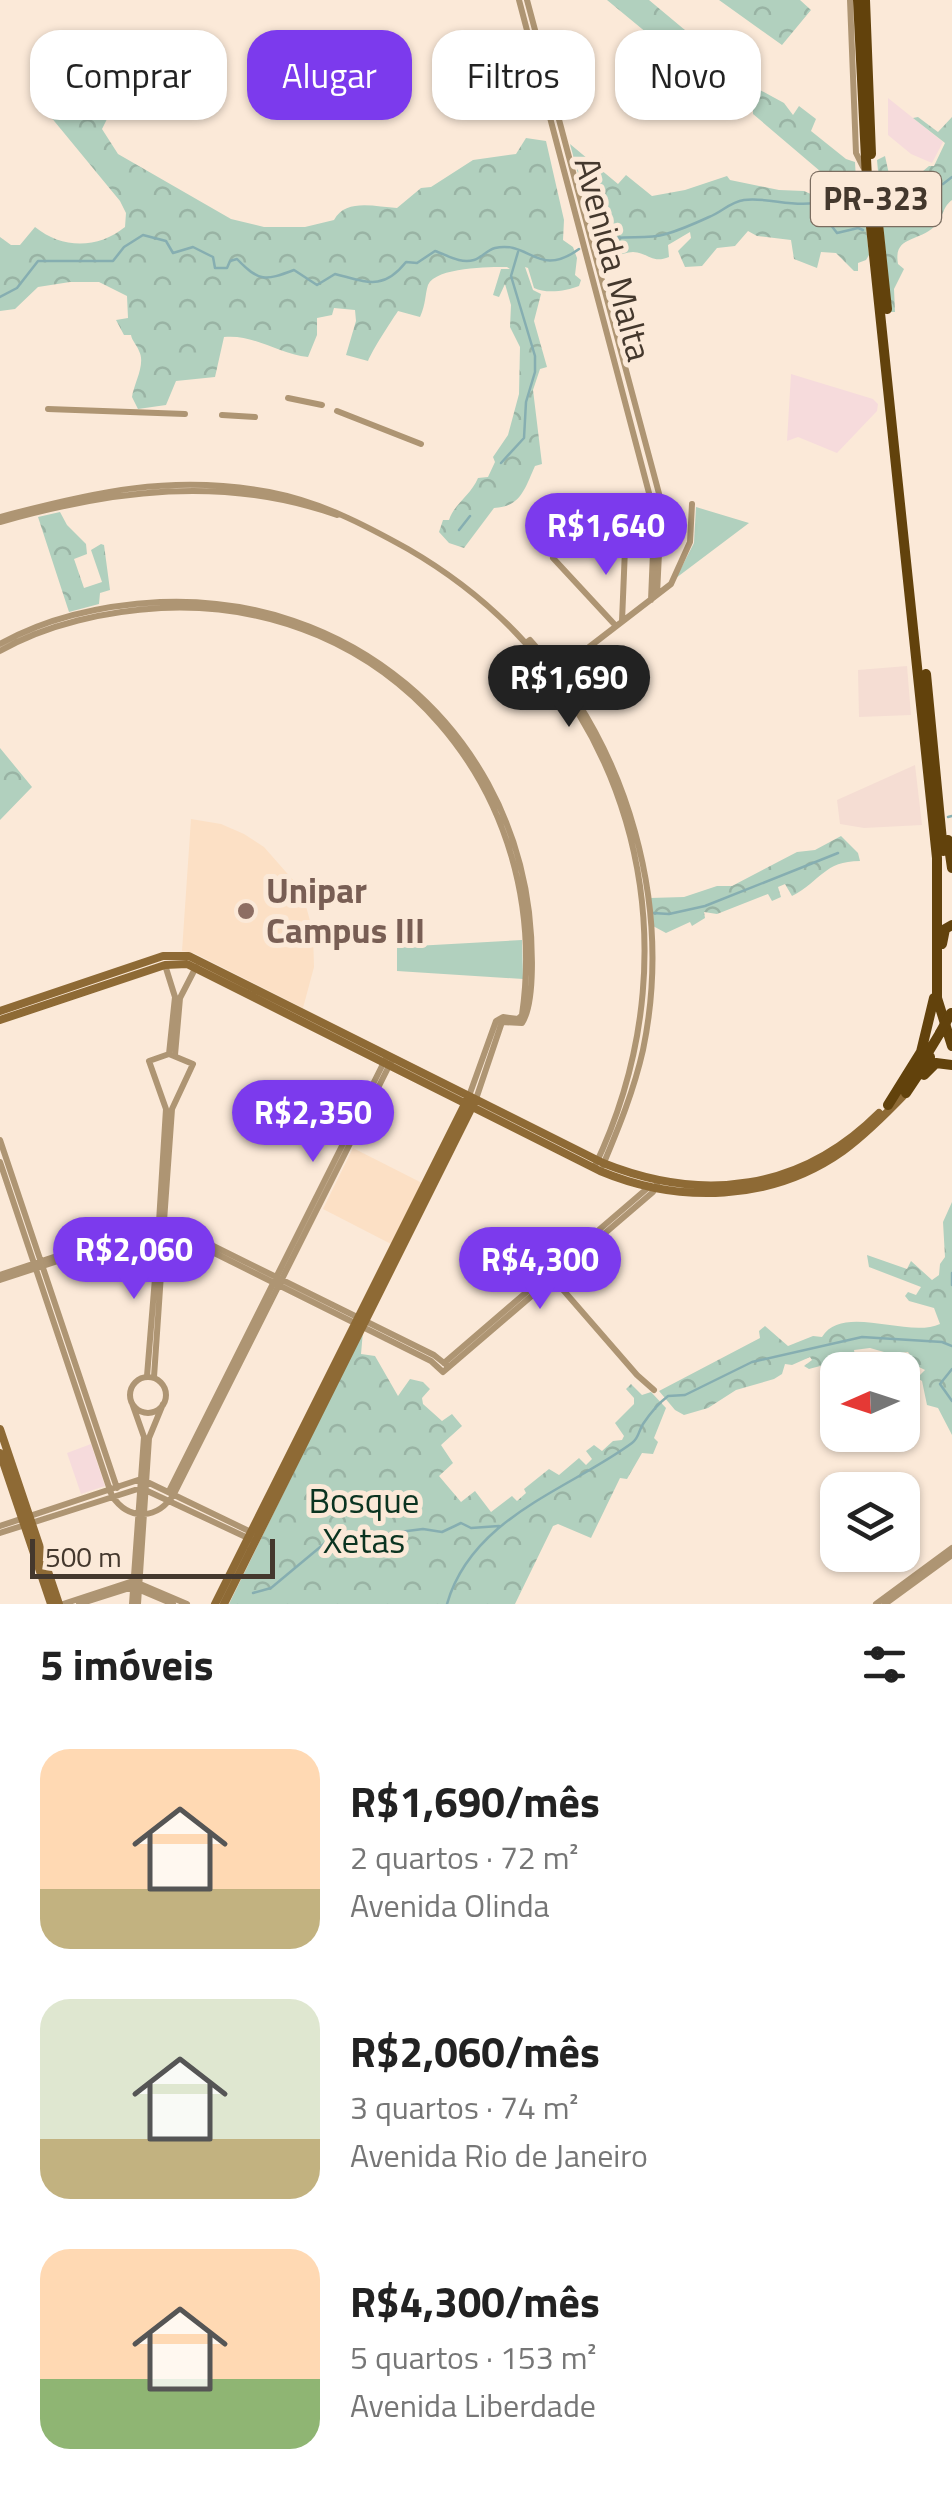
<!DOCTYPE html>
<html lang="pt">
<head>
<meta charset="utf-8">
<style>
  body { margin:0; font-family:"Titillium Web",sans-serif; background:#f2f2f2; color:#222; height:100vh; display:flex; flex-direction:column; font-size:38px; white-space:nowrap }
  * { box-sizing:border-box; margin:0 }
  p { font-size:32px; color:#767676 }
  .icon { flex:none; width:55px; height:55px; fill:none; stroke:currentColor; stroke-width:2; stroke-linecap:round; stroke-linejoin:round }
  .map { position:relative; height:1604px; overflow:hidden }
  .panel { display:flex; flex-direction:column; background:#fff; flex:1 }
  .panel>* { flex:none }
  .guide { position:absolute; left:30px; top:30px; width:892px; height:90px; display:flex; gap:20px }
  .needle { width:65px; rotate:267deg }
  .tools { position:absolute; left:820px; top:1352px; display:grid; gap:20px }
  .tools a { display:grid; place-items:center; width:100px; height:100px; border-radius:20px; background:#fff; box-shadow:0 2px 8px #0004; font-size:50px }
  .scale { position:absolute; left:30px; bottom:25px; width:245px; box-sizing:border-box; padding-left:10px; border:5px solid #44382d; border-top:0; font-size:28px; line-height:35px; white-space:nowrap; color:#44382d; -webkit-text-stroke:8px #fbe9d8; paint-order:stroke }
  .price { position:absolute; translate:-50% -85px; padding:0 22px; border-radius:35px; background:#7c3aed; color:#fff; font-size:32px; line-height:65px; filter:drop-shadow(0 2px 5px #0008) }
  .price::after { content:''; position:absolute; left:50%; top:60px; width:30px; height:22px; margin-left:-15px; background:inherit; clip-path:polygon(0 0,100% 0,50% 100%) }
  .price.active { background:#222; color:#fff }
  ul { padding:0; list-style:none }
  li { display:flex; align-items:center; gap:30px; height:250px; padding:0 40px }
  li span { display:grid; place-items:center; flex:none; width:280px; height:200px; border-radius:30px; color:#555 }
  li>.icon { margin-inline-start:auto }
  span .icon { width:120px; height:120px; fill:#fffc; stroke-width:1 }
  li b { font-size:42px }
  h2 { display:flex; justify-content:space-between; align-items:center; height:120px; padding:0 40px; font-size:42px }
  .pill { padding:0 35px; border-radius:30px; background:#fff; box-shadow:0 2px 8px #0004; font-size:35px; line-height:90px }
  .pill.active { background:#7c3aed; color:#fff }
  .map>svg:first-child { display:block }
  .commercial { fill:#f5ddd3 }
  .industrial { fill:#f6dbdc }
  .built { fill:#fce0c5 }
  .green { fill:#b1d0be }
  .forest { fill:url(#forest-crowns) }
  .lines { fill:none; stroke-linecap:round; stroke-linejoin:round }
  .stream { stroke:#86aeb1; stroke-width:2.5 }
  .tertiary { stroke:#ae9573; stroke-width:6 }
  .secondary { stroke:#8e6a35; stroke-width:8 }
  .trunk { stroke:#62420c; stroke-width:10 }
  .trunk-bridge { stroke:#62420c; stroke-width:10 }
  .education-dot { fill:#8d6e63; stroke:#fbe9d8; stroke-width:4 }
  .labels { text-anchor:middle; stroke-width:10; stroke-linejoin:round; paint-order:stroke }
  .shield { fill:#fbe9d8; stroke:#7b6d60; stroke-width:2.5 }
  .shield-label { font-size:32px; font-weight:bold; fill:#44382d }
  .street-label { font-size:35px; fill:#44382d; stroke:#fbe9d8 }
  .education-label { font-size:35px; font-weight:bold; fill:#785e54; stroke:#fbe9d8; text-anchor:start }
  .park-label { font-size:35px; fill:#0a3320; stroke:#fbe9d8 }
</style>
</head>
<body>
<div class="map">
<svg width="952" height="1604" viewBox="0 0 952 1604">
  <defs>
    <pattern id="forest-crowns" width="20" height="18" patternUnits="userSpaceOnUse" patternTransform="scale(2.5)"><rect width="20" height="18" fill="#b1d0be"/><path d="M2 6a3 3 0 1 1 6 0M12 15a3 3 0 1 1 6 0" fill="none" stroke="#99b3a4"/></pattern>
  </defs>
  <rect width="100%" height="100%" fill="#fbe9d8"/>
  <!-- commercial -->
  <path class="commercial" d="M 907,666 L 911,715 L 859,717 L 858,670 Z
    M 915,765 L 922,825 L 864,828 L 840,824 L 837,800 Z"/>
  <!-- industrial -->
  <path class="industrial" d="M 888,98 L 943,142 L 932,163 L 911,154 L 888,135 Z
    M 791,374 L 873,399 L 878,404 L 877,411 L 837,453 L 798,437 L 787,441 Z
    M 91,1444 L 105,1486 L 81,1494 L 67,1453 Z"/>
  <!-- built -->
  <path class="built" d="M 191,819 L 221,824 L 244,834 L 264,847 L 293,880 L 306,906 L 313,932 L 314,967 L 303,1008 L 194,953 L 182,951 Z
    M 353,1148 L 422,1183 L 391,1244 L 323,1209 Z"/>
  <!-- green -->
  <path class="green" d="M 696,507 L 749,523 L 676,578 L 694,543 Z
    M 522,940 L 523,979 L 397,971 L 397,947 Z"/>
  <!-- forest -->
  <path class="forest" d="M 607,0 L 649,0 L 716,56 L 699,76 Z
    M 719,0 L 800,0 L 811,10 L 782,45 Z
    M 760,90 L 784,103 L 793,115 L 799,106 L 816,119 L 811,131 L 846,159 L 855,162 L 857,198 L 847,194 L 753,114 L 753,101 Z
    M 79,92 L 106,106 L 109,115 L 102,129 L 118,154 L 231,219 L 264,227 L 305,227 L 334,220 C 346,198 375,207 397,208 L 421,188 L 431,187 L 473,160 L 516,154 L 526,138 L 546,141 L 564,220 L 563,240 L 573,247 L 577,258 L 575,275 L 581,280 L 579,286 C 567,291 546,294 534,288 L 528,268 L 525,267 L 533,290 L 541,294 L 534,321 L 547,367 L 540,369 L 533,390 L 542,464 L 535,466 C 525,488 521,507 494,508 L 464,548 L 449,543 L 439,532 L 443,520 L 449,520 C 454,504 471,495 478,478 L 488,477 L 495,462 L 493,457 L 508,435 L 519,394 L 520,347 L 510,327 L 511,305 L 505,284 L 499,297 L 493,295 L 501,269 L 510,269 L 507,267 C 490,267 436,267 428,285 C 425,294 426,304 420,317 L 398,311 C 390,323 373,349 368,361 L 346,355 L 356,321 L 355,310 L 334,308 L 332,315 L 317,318 L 317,335 L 308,357 C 278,354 255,334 224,337 L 215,377 L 176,381 L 166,405 L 138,409 L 132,397 C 134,383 146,364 139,351 C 137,345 132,341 131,335 L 124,335 L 116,320 L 128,318 L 127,296 L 99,282 L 70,282 L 38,287 L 15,309 L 0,311 L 0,237 L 11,245 L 20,245 L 35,227 C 62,249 98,249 125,227 L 126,213 L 120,201 L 41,105 L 66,94 Z
    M 918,117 L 938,132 L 952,117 L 952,200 C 941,208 944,219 934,227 C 918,242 893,236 898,264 L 904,269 L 894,289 L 895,312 L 891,312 L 877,160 L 885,156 L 892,188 L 910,182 L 929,166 L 934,166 L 945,143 L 913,118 Z
    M 570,144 L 618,184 L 626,175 L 652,196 L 685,190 L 727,176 L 730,180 L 779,190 L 804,191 L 865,218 L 869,255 L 866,260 L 858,263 L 858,271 L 854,271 L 836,253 L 821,252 L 817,268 L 794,259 L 791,240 L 757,236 L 748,231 L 735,246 L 717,248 L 702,266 L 685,267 L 678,251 L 691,238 L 690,232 L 668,245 L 669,257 C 652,264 649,253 633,252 C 624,252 615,258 606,257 L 598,248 Z
    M 60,512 L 67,525 L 86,544 L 87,554 L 74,559 L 84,588 L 102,582 L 91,550 L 101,544 L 104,545 L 110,590 L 100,593 L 99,604 L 69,612 L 38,517 Z
    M 0,748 L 32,787 L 0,820 Z
    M 841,836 L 858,853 L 860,861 C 824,861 821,881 792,896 L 785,884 L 778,887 L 781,897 L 772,901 L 768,894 L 717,914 L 704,912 L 705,918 L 692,926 L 690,922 L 666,933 L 653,926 L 650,898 L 684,897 L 717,886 L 732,886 L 797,852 L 815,850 Z
    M 952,1202 L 952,1435 L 938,1408 L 927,1405 L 922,1381 L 917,1378 L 925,1370 L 919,1367 L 908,1352 L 891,1354 L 870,1348 L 854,1350 L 856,1361 L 835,1362 L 809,1369 L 804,1366 L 812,1360 L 810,1357 L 792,1365 L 785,1364 L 782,1374 L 774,1379 L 736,1390 L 708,1408 L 684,1415 L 675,1410 L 659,1391 L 760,1338 L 759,1331 L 765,1326 L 788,1346 L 813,1336 L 822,1337 C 843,1303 908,1339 940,1324 L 934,1308 L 909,1301 L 905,1296 L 908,1292 L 916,1295 L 921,1287 L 869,1267 L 867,1255 L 907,1269 L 911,1261 L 932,1280 L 939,1275 L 940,1264 L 945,1257 L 943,1222 Z
    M 363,1331 L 361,1354 L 375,1356 L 398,1396 L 410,1379 L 423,1382 L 430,1389 L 422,1398 L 423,1404 L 442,1421 L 452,1414 L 462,1426 L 441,1445 L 453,1463 L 439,1476 L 461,1502 L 475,1491 L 491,1512 L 512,1496 L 517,1501 L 526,1493 L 524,1489 L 549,1469 L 559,1475 L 579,1458 L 586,1465 L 592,1459 L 586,1451 L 594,1445 L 602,1451 L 613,1441 L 622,1440 L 624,1436 L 615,1423 L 634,1404 L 634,1398 L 626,1389 L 631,1384 L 642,1395 L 651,1392 L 666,1408 L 654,1438 L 658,1442 L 653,1454 L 642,1453 L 627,1479 L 620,1478 L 591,1538 L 558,1524 L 553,1526 L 515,1604 L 229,1604 Z"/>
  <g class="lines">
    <!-- stream -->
    <path class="stream" d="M 888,224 L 916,210 L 933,185 L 943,184 L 952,177
      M 597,243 C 621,233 642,241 666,234 C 680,230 696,223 709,217 C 722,212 730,202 744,200 C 767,197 791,207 814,203 L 837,233 L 858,228 L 863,230
      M 0,297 L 17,288 L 38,261 L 113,261 L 124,247 L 143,235 L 166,241 L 173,253 L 193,247 L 213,257 L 215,268 L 227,268 L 230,261 L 237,259 C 259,282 265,281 294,270 L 317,285 L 335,274 C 367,282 383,291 406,262 L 417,263 L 435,251 C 447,255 460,264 474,260 C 481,258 487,250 495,248 C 529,240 538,279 579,249
      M 501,463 L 524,438 L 526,402 L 535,372 L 535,356 L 511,276 L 518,252
      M 459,530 L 470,516
      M 948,817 L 952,816
      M 653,913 L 669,914 L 705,906 L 838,853
      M 952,1273 L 952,1285
      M 952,1369 L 940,1384 L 952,1401
      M 253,1593 L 271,1588 L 325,1543 L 336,1540 L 423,1529 L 442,1532 L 461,1523 L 471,1528 L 499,1526
      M 447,1604 C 472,1517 568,1490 632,1443 C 639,1438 638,1432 643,1424 C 649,1415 659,1403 668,1396 L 685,1395 L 752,1362 L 862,1337 L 942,1342 L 952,1346"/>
    <!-- tertiary -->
    <path class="tertiary" d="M 519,0 L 654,512 L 653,531
      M 527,0 L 661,501 L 660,531
      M 850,0 L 856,153 L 863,167
      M 288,398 L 322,405
      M 48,409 L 185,414
      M 337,411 L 421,444
      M 222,415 L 255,417
      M 588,509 L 626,525 L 622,621
      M 564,510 L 626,537
      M 0,517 C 93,492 172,474 269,492 C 321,502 363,524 408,549 C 631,678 704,939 594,1168
      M 0,522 C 113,490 224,475 337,515
      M646 542a11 11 0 1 1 22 0a11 11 0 1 1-22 0Z
      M 553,558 L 616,626
      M 657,594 L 659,553
      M 651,600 L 653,552
      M 526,643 L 530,640 C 629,749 673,905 643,1050 C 634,1090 619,1127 603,1165
      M 0,644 C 48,617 105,605 160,602 C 347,594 506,725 529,912 C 532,938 536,1002 522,1023 L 502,1022 L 476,1099
      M 0,651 C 47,624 107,611 161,608 C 390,597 554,792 522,1015 L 518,1019 L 503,1017 L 496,1021 L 469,1096
      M 558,671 L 671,584 L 690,542 L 692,504
      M 165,965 L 175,997 L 169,1054
      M 175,1055 L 180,998 L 196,967
      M 0,1140 L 117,1488
      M 0,1162 L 112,1496 C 130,1522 158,1519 174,1494 L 391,1062
      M 159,1222 L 166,1109 L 149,1061 L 169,1054 L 193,1064 L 172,1109 L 164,1221
      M 165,1222 L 434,1355 L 449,1367
      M 166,1229 L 431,1361 L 443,1372 L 653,1192 L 657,1184
      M 0,1275 L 159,1222
      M 551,1276 L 637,1375 L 654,1390
      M 0,1280 L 158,1228
      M 444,1363 L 650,1186
      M 147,1376 L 159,1229
      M130 1395a18 18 0 1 1 36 0a18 18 0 1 1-36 0Z
      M 154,1377 L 164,1230
      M 132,1403 L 144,1437 L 132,1604
      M 169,1491 L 386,1058
      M 0,1526 L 141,1479 L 253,1533
      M 0,1533 L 141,1488 L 250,1539
      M 63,1604 L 133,1581 L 187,1604
      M 79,1604 L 133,1587 L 173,1604
      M 138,1604 L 149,1438 L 163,1404
      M 876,1604 L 952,1548
      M 885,1604 L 952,1555"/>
    <!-- secondary -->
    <path class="secondary" d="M 0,1011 L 163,956 L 189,956 L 603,1163 C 703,1203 801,1191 879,1113
      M 0,1020 L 165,965 L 187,964 L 600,1171 C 679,1204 771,1202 843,1151 C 866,1134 886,1114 906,1093
      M 0,1429 L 59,1604
      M 0,1453 L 51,1604
      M 215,1604 L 468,1098
      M 224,1604 L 474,1103"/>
    <!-- trunk -->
    <path class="trunk" d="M 858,0 L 868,198 L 937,858 L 937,998 L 952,1046
      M 865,0 L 871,154
      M 873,176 L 887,309
      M 926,674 L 943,851
      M 948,840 L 952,868
      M 942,944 L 945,929 L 952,925
      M 923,1061 L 940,1033
      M 924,1075 L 936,1063 L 952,1065
      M 906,1093 L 930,1057
      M 888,1105 L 921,1052 L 934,998"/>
    <!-- trunk-bridge -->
    <path class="trunk-bridge" d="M 940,1033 L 951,1013"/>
  </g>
  <!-- markers -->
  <circle class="education-dot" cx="246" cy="911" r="10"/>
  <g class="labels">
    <!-- shield labels -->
    <rect class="shield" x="811" y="172" width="130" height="54" rx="8"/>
    <g class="shield-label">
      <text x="876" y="210">PR-323</text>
    </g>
    <!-- street labels -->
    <g class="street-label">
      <text transform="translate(613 259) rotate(75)" y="12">Avenida Malta</text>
    </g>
    <!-- education labels -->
    <g class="education-label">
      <text x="266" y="903">Unipar<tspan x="266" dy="40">Campus III</tspan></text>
    </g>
    <!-- park labels -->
    <g class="park-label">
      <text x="364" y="1513">Bosque<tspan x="364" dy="40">Xetas</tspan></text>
    </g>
  </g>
</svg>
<div class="tools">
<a><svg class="needle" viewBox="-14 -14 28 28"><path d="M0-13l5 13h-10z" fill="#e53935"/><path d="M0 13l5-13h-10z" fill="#767676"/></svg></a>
<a><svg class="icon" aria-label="layers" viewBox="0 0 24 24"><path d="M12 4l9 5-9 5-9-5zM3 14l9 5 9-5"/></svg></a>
</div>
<div class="scale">500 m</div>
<b class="price" style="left:606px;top:578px">R$1,640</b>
<b class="price active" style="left:569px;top:730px">R$1,690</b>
<b class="price" style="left:313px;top:1165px">R$2,350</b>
<b class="price" style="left:134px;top:1302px">R$2,060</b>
<b class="price" style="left:540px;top:1312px">R$4,300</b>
<div class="guide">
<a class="pill">Comprar</a>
<a class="pill active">Alugar</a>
<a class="pill">Filtros</a>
<a class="pill">Novo</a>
</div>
</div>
<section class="panel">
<h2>5 imóveis<svg class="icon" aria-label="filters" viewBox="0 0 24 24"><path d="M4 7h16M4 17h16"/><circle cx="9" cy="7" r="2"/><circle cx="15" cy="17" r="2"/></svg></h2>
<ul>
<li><span style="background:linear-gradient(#ffd9b3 70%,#c2b280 0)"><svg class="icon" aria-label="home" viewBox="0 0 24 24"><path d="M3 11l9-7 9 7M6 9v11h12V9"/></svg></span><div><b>R$1,690/mês</b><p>2 quartos · 72 m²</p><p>Avenida Olinda</p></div></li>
<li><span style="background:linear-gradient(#dfe7d0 70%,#c2b280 0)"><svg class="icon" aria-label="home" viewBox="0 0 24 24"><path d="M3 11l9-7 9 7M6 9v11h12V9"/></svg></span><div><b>R$2,060/mês</b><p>3 quartos · 74 m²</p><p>Avenida Rio de Janeiro</p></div></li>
<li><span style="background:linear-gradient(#ffd9b3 65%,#8fb573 0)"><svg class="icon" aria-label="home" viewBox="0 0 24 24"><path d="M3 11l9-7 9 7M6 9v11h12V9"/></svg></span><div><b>R$4,300/mês</b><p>5 quartos · 153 m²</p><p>Avenida Liberdade</p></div></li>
</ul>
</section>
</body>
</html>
